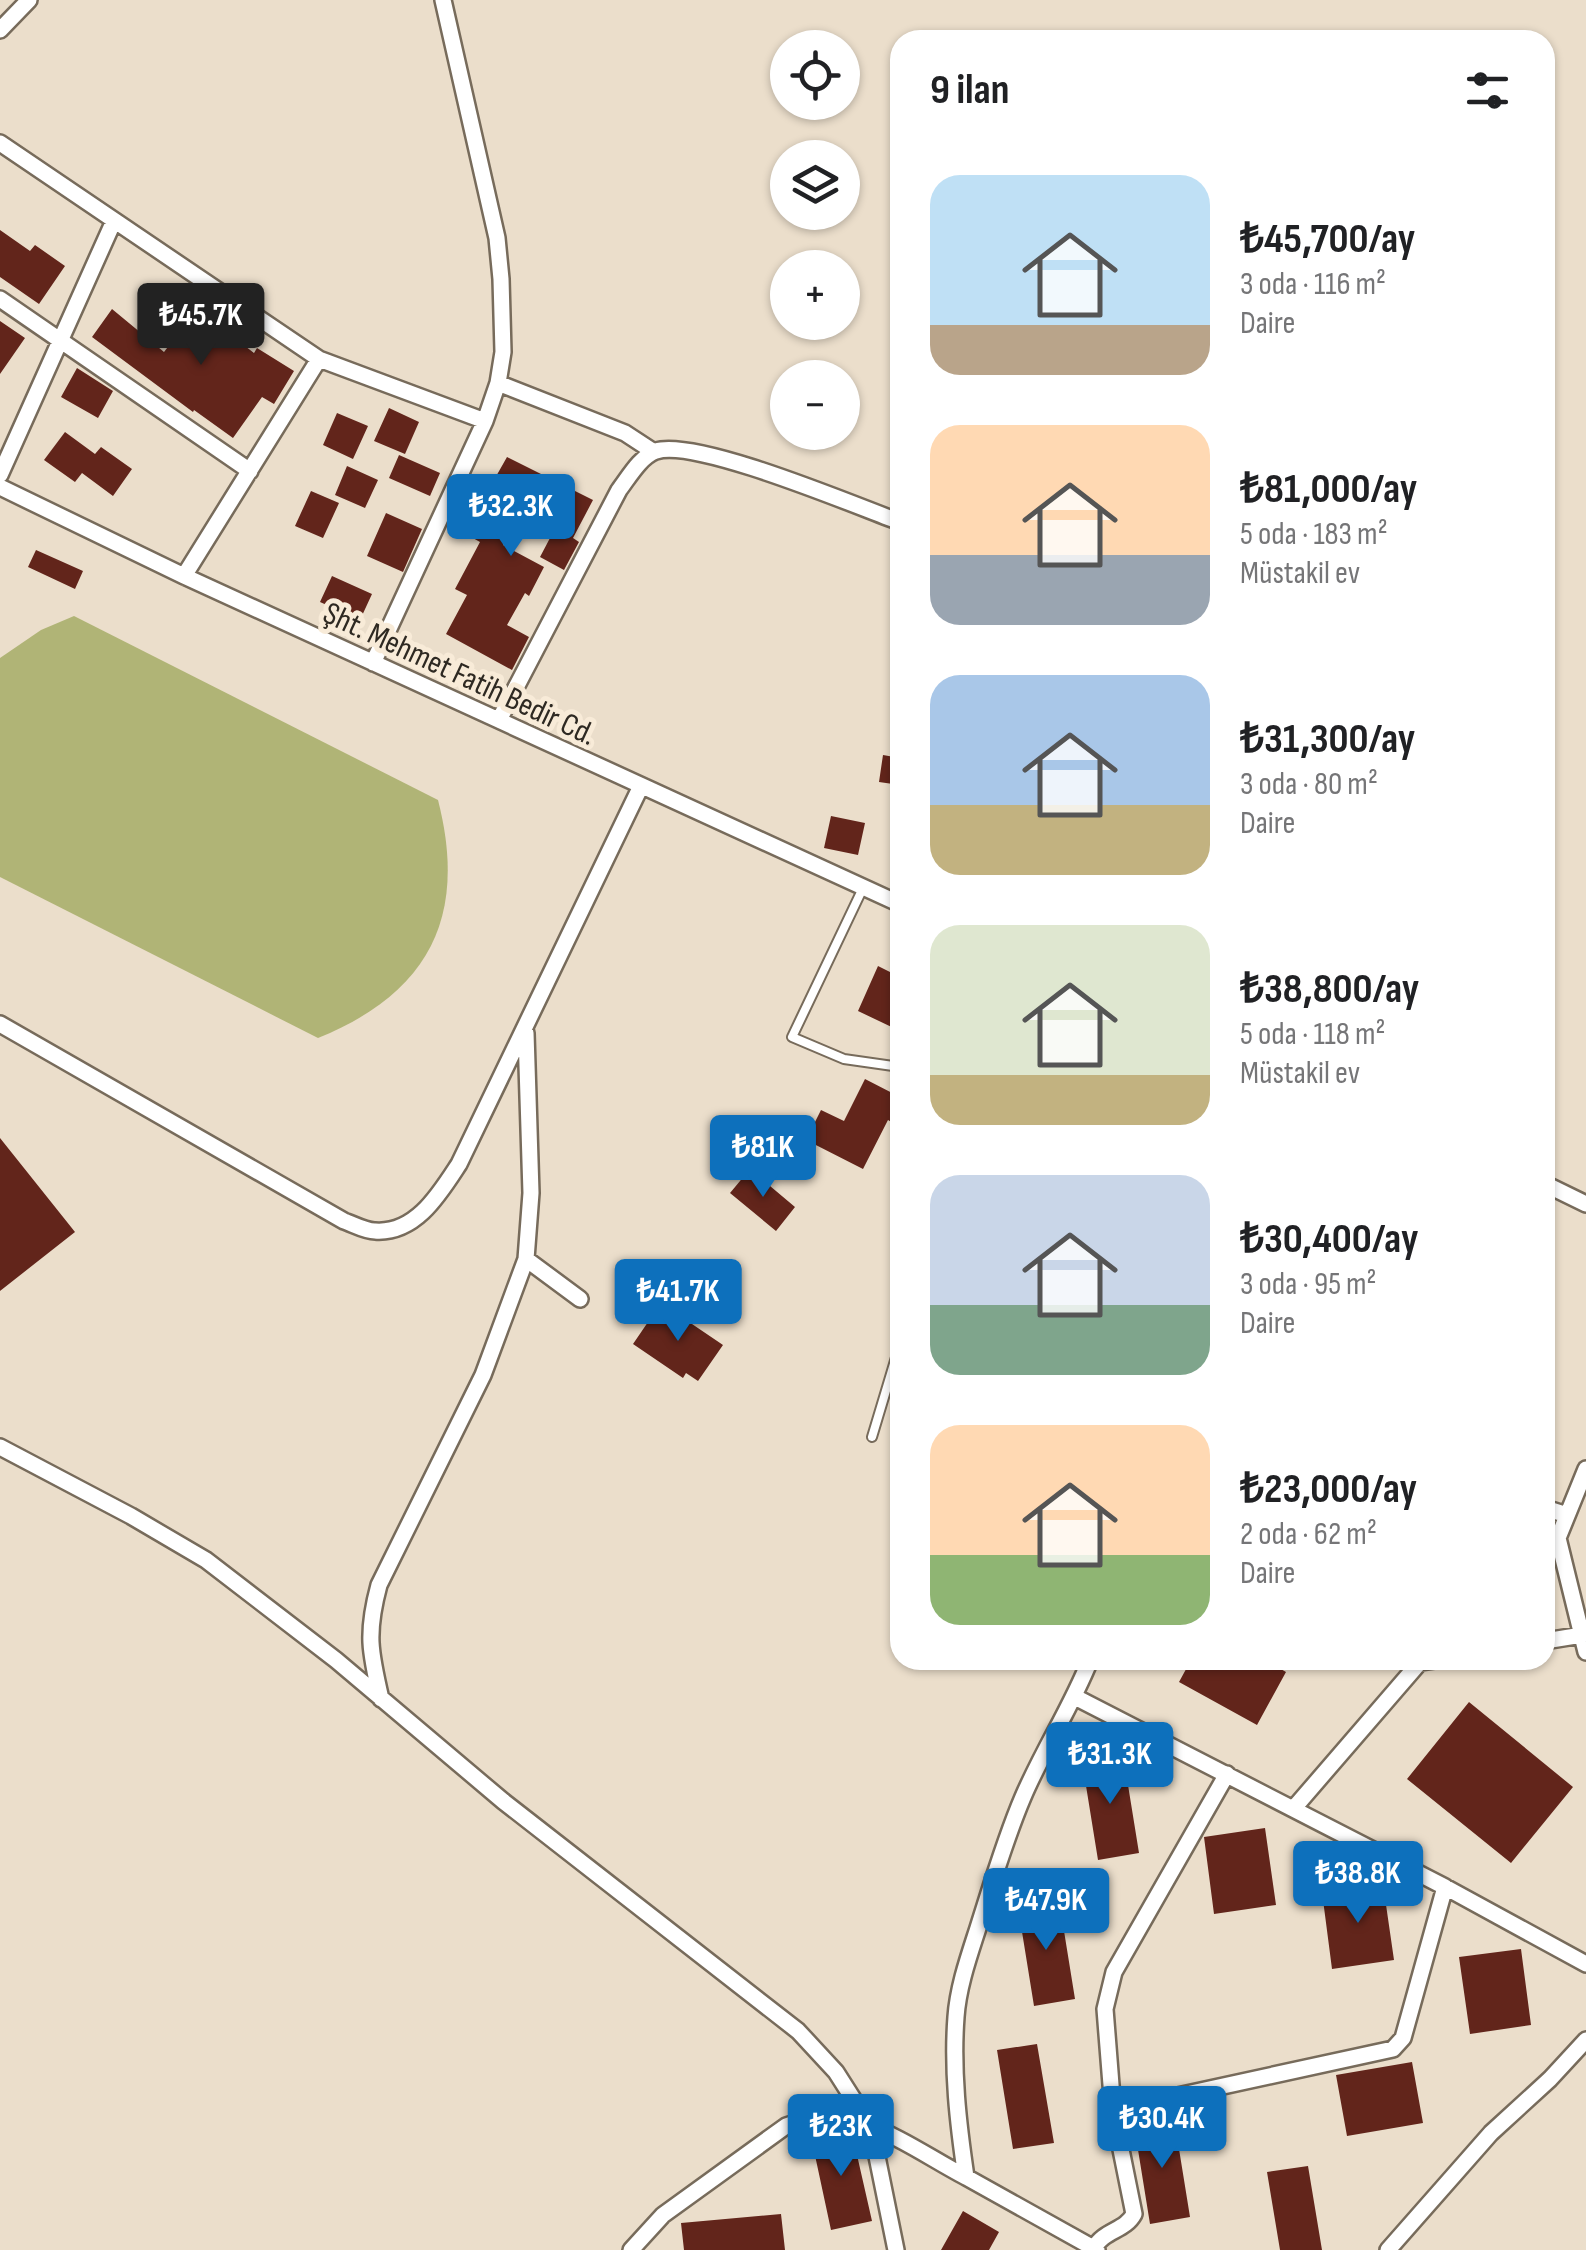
<!DOCTYPE html>
<html lang="tr">
<head>
<meta charset="utf-8">
<style>
  body { margin:0; font-family:"Sofia Sans Condensed",sans-serif; background:#f2f2f2; color:#202124; height:100vh; display:flex; flex-direction:column; font-size:38px; white-space:nowrap }
  * { box-sizing:border-box; margin:0 }
  p { font-size:32px; color:#757577 }
  .icon { flex:none; width:55px; height:55px; fill:none; stroke:currentColor; stroke-width:2; stroke-linecap:round; stroke-linejoin:round }
  .map { position:relative; flex:1; overflow:hidden }
  .drawer { position:absolute; left:890px; top:30px; width:665px; height:1640px; display:flex; flex-direction:column; background:#fff; border-radius:30px; box-shadow:0 2px 8px #0004 }
  .drawer>* { flex:none }
  .fabs { position:absolute; left:770px; top:30px; display:grid; gap:20px }
  .fabs a { display:grid; place-items:center; width:90px; height:90px; border-radius:50%; background:#fff; box-shadow:0 2px 8px #0004; font-size:50px }
  .price { position:absolute; translate:-50% -85px; padding:0 22px; border-radius:10px; background:#0d70bc; color:#fff; font-size:32px; line-height:65px; filter:drop-shadow(0 2px 5px #0008) }
  .price::after { content:''; position:absolute; left:50%; top:60px; width:30px; height:22px; margin-left:-15px; background:inherit; clip-path:polygon(0 0,100% 0,50% 100%) }
  .price.on { background:#222; color:#fff }
  ul { padding:0; list-style:none }
  li { display:flex; align-items:center; gap:30px; height:250px; padding:0 40px }
  li span { display:grid; place-items:center; flex:none; width:280px; height:200px; border-radius:30px; color:#555 }
  li>.icon { margin-inline-start:auto }
  span .icon { width:120px; height:120px; fill:#fffc; stroke-width:1 }
  li b { font-size:42px }
  h2 { display:flex; justify-content:space-between; align-items:center; height:120px; padding:0 40px; font-size:42px }
  .map>svg:first-child { display:block }
  .green { fill:#b0b476 }
  .building { fill:#62251b }
  .lines { fill:none; stroke-linecap:round; stroke-linejoin:round }
  .service-casing { stroke:#776b5b; stroke-width:12 }
  .minor-casing { stroke:#776b5b; stroke-width:20 }
  .service { stroke:#fff; stroke-width:8 }
  .minor { stroke:#fff; stroke-width:15 }
  .labels { text-anchor:middle; stroke-width:10; stroke-linejoin:round; paint-order:stroke }
  .street-label { font-size:32px; fill:#2e2922; stroke:#f8ebd8 }
</style>
</head>
<body>
<div class="map">
<svg width="1586" height="2250" viewBox="0 0 1586 2250">
  <rect width="100%" height="100%" fill="#ebdecb"/>
  <!-- green -->
  <path class="green" d="M 74,616 L 438,800 C 468,917 429,993 318,1038 L 0,877 L 0,658 L 41,630 Z"/>
  <!-- building -->
  <path class="building" d="M 0,230 L 30,251 L 35,245 L 65,266 L 39,304 L 0,277 Z
    M 112,309 L 164,352 L 197,309 L 254,353 L 257,348 L 294,371 L 274,404 L 262,397 L 233,438 L 194,410 L 193,412 L 92,337 Z
    M 0,321 L 25,338 L 0,374 Z
    M 77,368 L 113,391 L 98,418 L 61,397 Z
    M 389,408 L 419,422 L 405,454 L 374,441 Z
    M 337,413 L 368,426 L 353,459 L 323,445 Z
    M 65,432 L 95,454 L 101,447 L 132,469 L 113,496 L 82,473 L 75,482 L 44,460 Z
    M 399,455 L 440,473 L 430,496 L 389,478 Z
    M 507,457 L 593,500 L 573,538 L 579,542 L 564,570 L 540,557 L 560,519 L 526,500 L 511,527 L 503,545 L 544,567 L 529,596 L 525,593 L 507,625 L 529,637 L 512,670 L 446,634 L 467,595 L 455,589 L 480,542 L 464,533 Z
    M 347,466 L 378,480 L 365,508 L 335,495 Z
    M 311,491 L 339,503 L 323,538 L 295,526 Z
    M 386,513 L 422,529 L 403,572 L 367,556 Z
    M 36,550 L 83,571 L 75,589 L 28,567 Z
    M 332,576 L 372,594 L 360,620 L 320,602 Z
    M 883,755 L 900,758 L 900,785 L 879,782 Z
    M 831,816 L 865,823 L 858,855 L 824,848 Z
    M 878,966 L 900,977 L 900,1031 L 858,1011 Z
    M 865,1079 L 900,1097 L 900,1127 L 888,1120 L 863,1169 L 806,1140 L 821,1110 L 844,1121 Z
    M 0,1138 L 75,1232 L 0,1291 Z
    M 750,1169 L 795,1207 L 776,1231 L 730,1193 Z
    M 661,1303 L 723,1345 L 698,1381 L 686,1373 L 683,1378 L 633,1344 Z
    M 1191,1660 L 1265,1660 L 1286,1672 L 1257,1725 L 1179,1682 Z
    M 1469,1702 L 1573,1787 L 1511,1863 L 1407,1779 Z
    M 1123,1754 L 1139,1853 L 1098,1860 L 1082,1761 Z
    M 1265,1828 L 1276,1905 L 1214,1914 L 1204,1837 Z
    M 1383,1884 L 1394,1960 L 1332,1969 L 1322,1892 Z
    M 1059,1900 L 1075,1999 L 1034,2006 L 1018,1907 Z
    M 1521,1949 L 1531,2025 L 1470,2034 L 1459,1957 Z
    M 1037,2044 L 1054,2143 L 1013,2149 L 997,2050 Z
    M 1412,2062 L 1423,2123 L 1347,2136 L 1336,2075 Z
    M 1174,2118 L 1190,2217 L 1150,2224 L 1134,2125 Z
    M 834,2130 L 852,2133 L 872,2221 L 831,2230 L 810,2132 Z
    M 1308,2166 L 1322,2250 L 1280,2250 L 1267,2172 Z
    M 963,2211 L 999,2232 L 989,2250 L 941,2250 Z
    M 781,2214 L 785,2250 L 684,2250 L 681,2223 Z"/>
  <g class="lines">
    <defs>
      <path id="service" d="M 863,888 L 792,1037 L 844,1059 L 900,1067
        M 872,1437 L 900,1344"/>
      <path id="minor" d="M 0,30 L 29,0
        M 0,143 L 319,359 L 485,421
        M 0,299 L 250,471
        M 498,383 L 625,433 L 654,452
        M 0,475 L 113,223
        M 0,487 L 184,576 L 900,904
        M 184,576 L 319,359
        M 373,663 L 485,421 L 498,383 L 503,352 L 501,279 L 497,238 L 443,0
        M 499,720 L 619,490 C 629,477 640,457 656,451 C 696,438 856,506 900,522
        M 0,1024 L 344,1221 C 353,1224 365,1231 375,1231 C 416,1234 440,1193 459,1164 L 641,786
        M 1545,1184 L 1586,1204
        M 526,1259 L 580,1299
        M 0,1447 L 131,1516 L 206,1560 L 336,1660 L 503,1801 L 798,2031 L 836,2072 L 871,2127 L 896,2250
        M 1586,1469 L 1558,1538 L 1586,1652
        M 1545,1508 L 1567,1515
        M 1545,1641 L 1582,1635
        M 1090,1660 C 1071,1708 1043,1750 1023,1797 C 1005,1839 992,1884 978,1928 C 969,1956 958,1987 956,2017 C 952,2070 958,2123 966,2177 L 1097,2250
        M 1075,1697 L 1445,1887 L 1586,1964
        M 381,1699 C 370,1652 366,1633 379,1585 L 483,1375 L 526,1259 L 531,1193 L 526,1033
        M 1227,1774 L 1114,1972 L 1105,2009 L 1113,2110 L 1393,2049 L 1403,2038 L 1445,1887
        M 1294,1808 L 1420,1662 L 1434,1660
        M 1094,2248 C 1104,2230 1125,2231 1134,2214 L 1113,2110
        M 631,2250 L 663,2215 L 786,2126 C 854,2100 907,2146 966,2177
        M 1388,2250 L 1491,2133 L 1550,2079 L 1586,2040"/>
    </defs>
    <!-- service casing -->
    <use href="#service" class="service-casing"/>
    <!-- minor casing -->
    <use href="#minor" class="minor-casing"/>
    <!-- service -->
    <use href="#service" class="service"/>
    <!-- minor -->
    <use href="#minor" class="minor"/>
  </g>
  <g class="labels">
    <!-- street labels -->
    <g class="street-label">
      <text transform="translate(460 673) rotate(25)" y="11">Şht. Mehmet Fatih Bedir Cd.</text>
    </g>
  </g>
</svg>
<div class="fabs">
<a><svg class="icon" aria-label="locate" viewBox="0 0 24 24"><circle cx="12" cy="12" r="6"/><path d="M12 2v4M12 18v4M2 12h4M18 12h4"/></svg></a>
<a><svg class="icon" aria-label="layers" viewBox="0 0 24 24"><path d="M12 4l9 5-9 5-9-5zM3 14l9 5 9-5"/></svg></a>
<a>+</a>
<a>−</a>
</div>
<b class="price on" style="left:201px;top:368px">₺45.7K</b>
<b class="price" style="left:511px;top:559px">₺32.3K</b>
<b class="price" style="left:763px;top:1200px">₺81K</b>
<b class="price" style="left:678px;top:1344px">₺41.7K</b>
<b class="price" style="left:1110px;top:1807px">₺31.3K</b>
<b class="price" style="left:1358px;top:1926px">₺38.8K</b>
<b class="price" style="left:1046px;top:1953px">₺47.9K</b>
<b class="price" style="left:1162px;top:2171px">₺30.4K</b>
<b class="price" style="left:841px;top:2179px">₺23K</b>
<section class="drawer">
<h2>9 ilan<svg class="icon" aria-label="filters" viewBox="0 0 24 24"><path d="M4 7h16M4 17h16"/><circle cx="9" cy="7" r="2"/><circle cx="15" cy="17" r="2"/></svg></h2>
<ul>
<li><span style="background:linear-gradient(#bfe0f5 75%,#b9a48a 0)"><svg class="icon" aria-label="home" viewBox="0 0 24 24"><path d="M3 11l9-7 9 7M6 9v11h12V9"/></svg></span><div><b>₺45,700/ay</b><p>3 oda · 116 m²</p><p>Daire</p></div></li>
<li><span style="background:linear-gradient(#ffd9b3 65%,#9aa5b1 0)"><svg class="icon" aria-label="home" viewBox="0 0 24 24"><path d="M3 11l9-7 9 7M6 9v11h12V9"/></svg></span><div><b>₺81,000/ay</b><p>5 oda · 183 m²</p><p>Müstakil ev</p></div></li>
<li><span style="background:linear-gradient(#a9c7e8 65%,#c2b280 0)"><svg class="icon" aria-label="home" viewBox="0 0 24 24"><path d="M3 11l9-7 9 7M6 9v11h12V9"/></svg></span><div><b>₺31,300/ay</b><p>3 oda · 80 m²</p><p>Daire</p></div></li>
<li><span style="background:linear-gradient(#dfe7d0 75%,#c2b280 0)"><svg class="icon" aria-label="home" viewBox="0 0 24 24"><path d="M3 11l9-7 9 7M6 9v11h12V9"/></svg></span><div><b>₺38,800/ay</b><p>5 oda · 118 m²</p><p>Müstakil ev</p></div></li>
<li><span style="background:linear-gradient(#c9d6e8 65%,#7fa58c 0)"><svg class="icon" aria-label="home" viewBox="0 0 24 24"><path d="M3 11l9-7 9 7M6 9v11h12V9"/></svg></span><div><b>₺30,400/ay</b><p>3 oda · 95 m²</p><p>Daire</p></div></li>
<li><span style="background:linear-gradient(#ffd9b3 65%,#8fb573 0)"><svg class="icon" aria-label="home" viewBox="0 0 24 24"><path d="M3 11l9-7 9 7M6 9v11h12V9"/></svg></span><div><b>₺23,000/ay</b><p>2 oda · 62 m²</p><p>Daire</p></div></li>
</ul>
</section>
</div>
</body>
</html>
